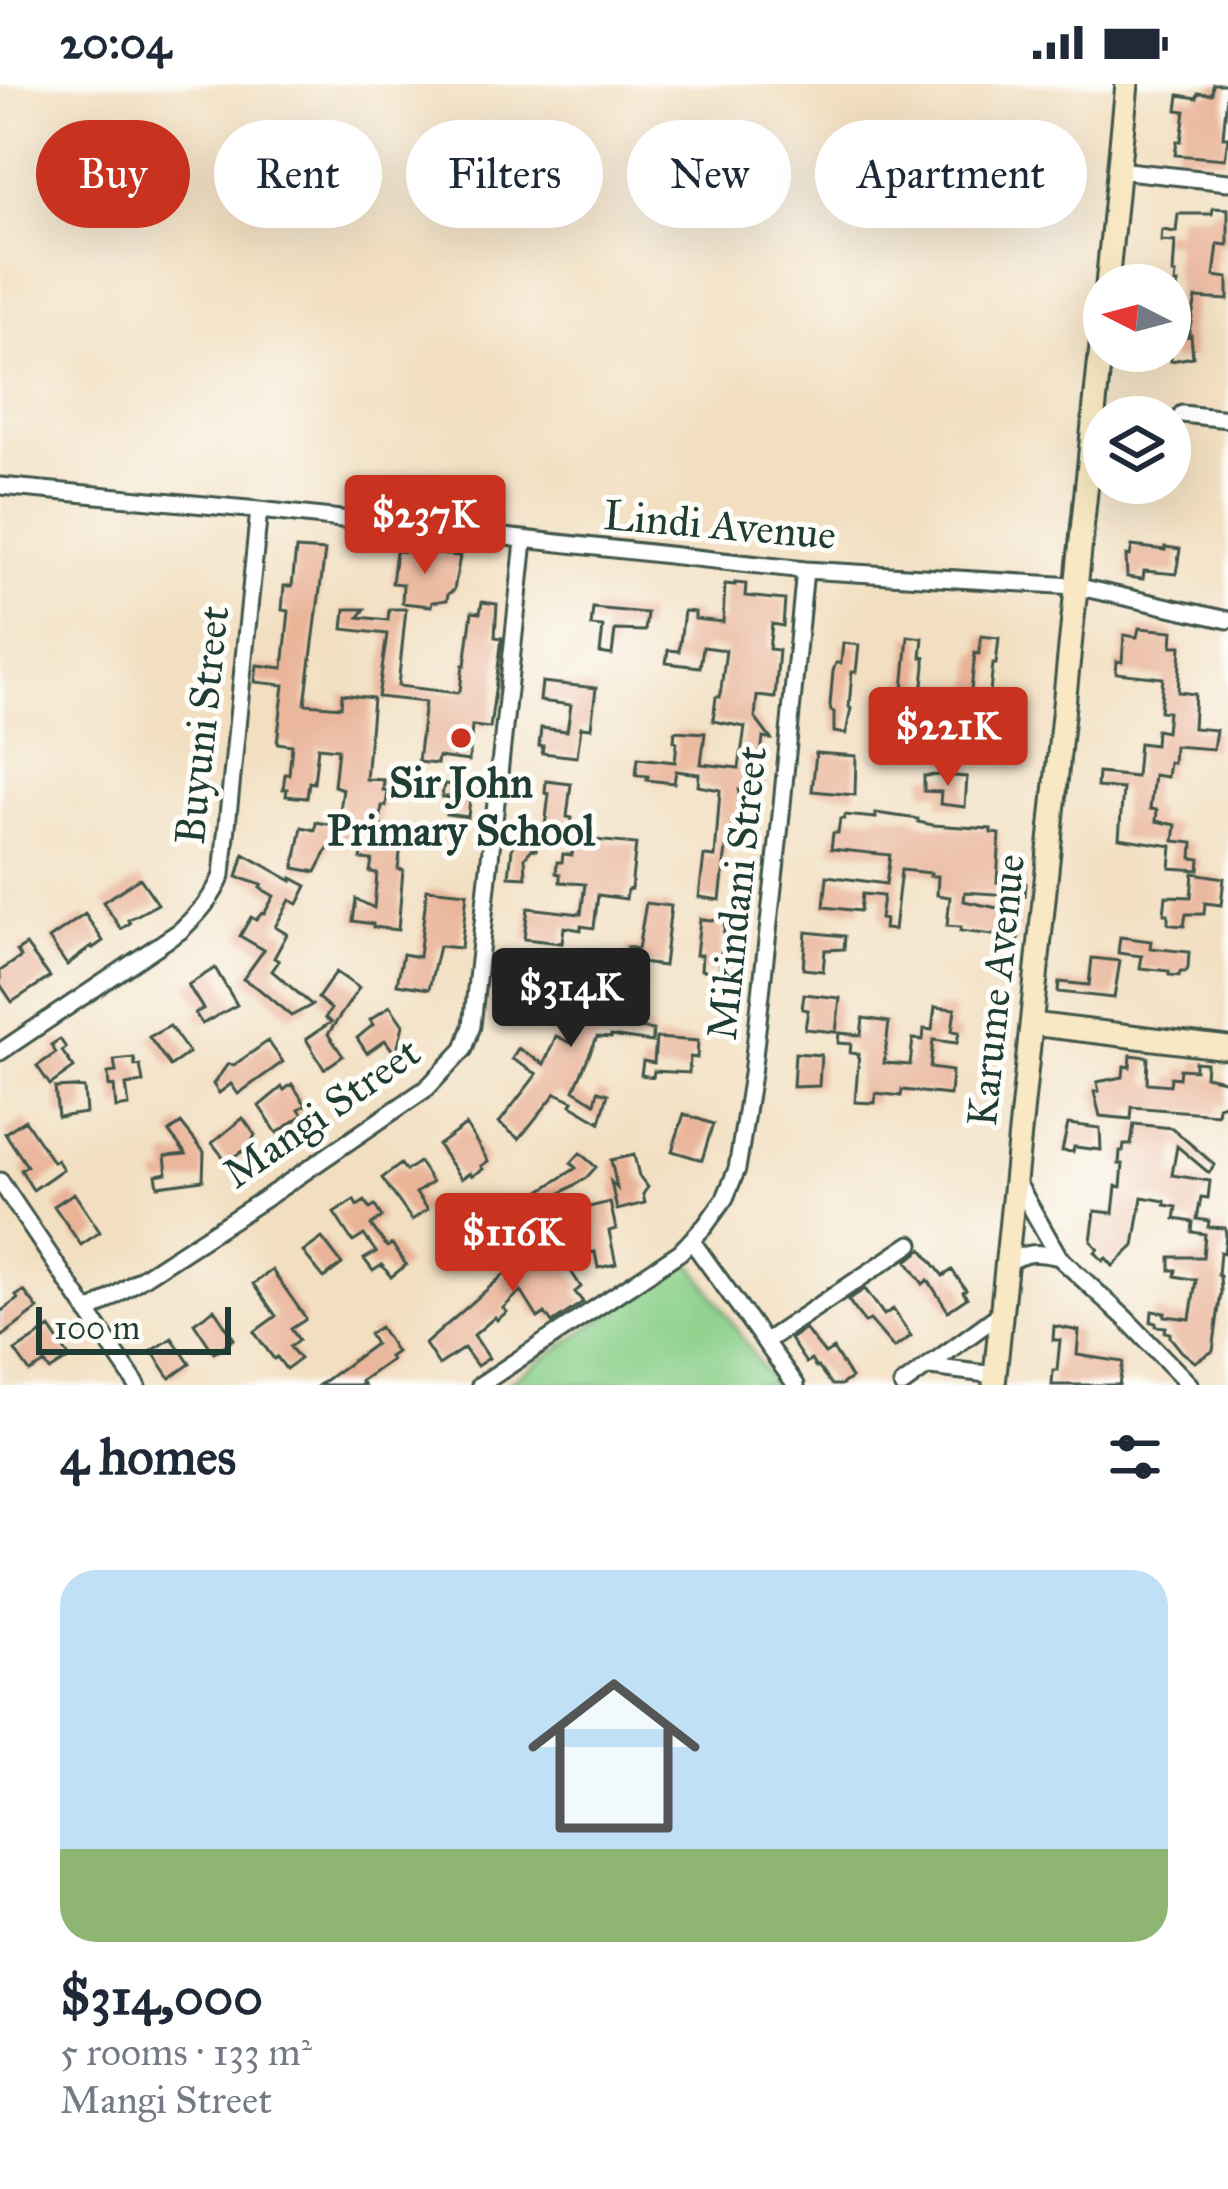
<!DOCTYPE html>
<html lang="en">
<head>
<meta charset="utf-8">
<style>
  body { margin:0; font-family:"IM FELL Great Primer",serif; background:#f2f2f3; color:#1f2937; height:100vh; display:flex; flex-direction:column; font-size:45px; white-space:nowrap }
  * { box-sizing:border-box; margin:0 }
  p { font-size:39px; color:#747a83 }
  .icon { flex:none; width:66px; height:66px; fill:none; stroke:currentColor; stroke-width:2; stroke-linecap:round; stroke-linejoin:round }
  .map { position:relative; height:1301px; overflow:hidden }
  .side { display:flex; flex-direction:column; background:#fff; flex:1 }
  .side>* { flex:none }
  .guide { position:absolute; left:36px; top:36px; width:1158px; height:108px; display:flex; gap:24px }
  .needle { width:78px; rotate:276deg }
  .fabs { position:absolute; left:1083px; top:180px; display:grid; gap:24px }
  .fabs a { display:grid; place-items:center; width:108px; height:108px; border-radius:50%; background:#fff; box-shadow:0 12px 48px #0002; font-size:60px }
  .scale { position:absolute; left:36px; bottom:30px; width:195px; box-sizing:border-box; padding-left:12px; border:6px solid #1f3d34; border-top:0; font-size:33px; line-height:42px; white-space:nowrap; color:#1f3d34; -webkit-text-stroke:9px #fdfcf7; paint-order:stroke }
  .price { position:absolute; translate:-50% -102px; padding:0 27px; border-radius:12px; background:#c8321e; color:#fff; font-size:39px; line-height:78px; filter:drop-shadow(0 3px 6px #0008) }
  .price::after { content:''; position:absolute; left:50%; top:72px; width:36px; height:27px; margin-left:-18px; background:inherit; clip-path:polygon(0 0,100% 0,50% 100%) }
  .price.on { background:#222; color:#fff }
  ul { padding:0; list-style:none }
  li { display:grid; align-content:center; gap:24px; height:636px; padding:0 60px }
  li+li { border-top:3px solid #e0e1e3 }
  li span { display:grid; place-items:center; height:372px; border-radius:36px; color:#555 }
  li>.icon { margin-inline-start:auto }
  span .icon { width:216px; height:216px; fill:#fffc; stroke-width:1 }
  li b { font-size:51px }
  h2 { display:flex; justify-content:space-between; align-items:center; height:144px; padding:0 60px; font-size:51px }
  .tag { padding:0 42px; border-radius:54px; background:#fff; box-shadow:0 12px 48px #0002; font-size:42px; line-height:108px }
  .tag.on { background:#c8321e; color:#fff }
  .status { display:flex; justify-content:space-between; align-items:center; height:84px; padding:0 60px; background:#fff; direction:ltr }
  .status svg { height:33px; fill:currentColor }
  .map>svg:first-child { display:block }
  .green { fill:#8bd08a; stroke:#55865f; stroke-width:3 }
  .building { fill:#e9b398 }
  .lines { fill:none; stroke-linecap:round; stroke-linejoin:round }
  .street-casing { stroke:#3f5549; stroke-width:21 }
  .secondary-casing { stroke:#3f5549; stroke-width:27 }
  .street { stroke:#fff; stroke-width:15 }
  .secondary { stroke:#f8e8c3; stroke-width:21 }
  .poi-dot { fill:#c8321e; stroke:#fdfcf7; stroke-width:4.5 }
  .labels { text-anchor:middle; stroke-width:10; stroke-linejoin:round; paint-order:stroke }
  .street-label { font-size:42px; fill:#1f3d34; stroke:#fdfcf7 }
  .poi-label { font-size:42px; font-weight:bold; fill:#1f3d34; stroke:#fdfcf7 }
</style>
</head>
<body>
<div class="status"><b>20:04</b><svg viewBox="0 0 49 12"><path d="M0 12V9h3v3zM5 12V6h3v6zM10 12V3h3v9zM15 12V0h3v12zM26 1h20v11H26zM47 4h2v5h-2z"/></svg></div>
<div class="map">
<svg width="1228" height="1301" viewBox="0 0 1228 1301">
  <rect width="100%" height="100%" fill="#fdfcf7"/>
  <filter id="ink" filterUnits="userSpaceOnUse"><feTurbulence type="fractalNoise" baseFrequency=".00833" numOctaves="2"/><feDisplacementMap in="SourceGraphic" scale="24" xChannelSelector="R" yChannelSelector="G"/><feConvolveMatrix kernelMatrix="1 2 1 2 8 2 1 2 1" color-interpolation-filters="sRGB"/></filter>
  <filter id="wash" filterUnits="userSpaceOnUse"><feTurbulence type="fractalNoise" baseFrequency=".004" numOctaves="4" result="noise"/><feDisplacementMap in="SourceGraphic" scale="48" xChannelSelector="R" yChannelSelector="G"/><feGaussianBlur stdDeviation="2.7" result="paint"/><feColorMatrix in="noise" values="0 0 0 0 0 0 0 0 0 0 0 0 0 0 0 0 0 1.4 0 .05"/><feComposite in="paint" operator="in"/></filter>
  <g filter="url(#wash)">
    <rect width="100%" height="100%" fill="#f2dfc1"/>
    <!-- green -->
    <path class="green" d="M 689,1175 L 774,1301 L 505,1301 Z"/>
    <g id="blocks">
      <!-- building -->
      <path class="building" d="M 1213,0 L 1228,0 L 1223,53 L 1228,53 L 1225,75 L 1175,71 L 1177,57 L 1181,57 L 1185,27 L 1177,26 L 1179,11 L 1197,14 L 1198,9 L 1212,10 Z
        M 1213,124 L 1228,125 L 1228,161 L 1218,160 L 1214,192 L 1228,194 L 1228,216 L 1196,214 L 1188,252 L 1191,251 L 1193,273 L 1171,277 L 1170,236 L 1178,200 L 1175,200 L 1176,190 L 1173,190 L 1175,158 L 1161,157 L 1162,146 L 1176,148 L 1178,130 L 1212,130 Z
        M 1132,462 L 1165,466 L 1165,463 L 1180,465 L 1176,490 L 1144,487 L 1143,495 L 1127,493 L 1126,471 L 1130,472 Z
        M 296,465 L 325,467 L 305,620 L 341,623 L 342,610 L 373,614 L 366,695 L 384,696 L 383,706 L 388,707 L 386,722 L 382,722 L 380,742 L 403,745 L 398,785 L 403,786 L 398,846 L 373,843 L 373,840 L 353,837 L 356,815 L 374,824 L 377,789 L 370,788 L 372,776 L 361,775 L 363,764 L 330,761 L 316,788 L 294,784 L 302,743 L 315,746 L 316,738 L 338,742 L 343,705 L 334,702 L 338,665 L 318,663 L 314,699 L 309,698 L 307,714 L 286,712 L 287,705 L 283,705 L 285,690 L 289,690 L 292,661 L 277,659 L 284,601 L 255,598 L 257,581 L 283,584 L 289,527 L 282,526 L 284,502 L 292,502 Z
        M 396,467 L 460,472 L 454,506 L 448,510 L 447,516 L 432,518 L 431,522 L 402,519 L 403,500 L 392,499 Z
        M 735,499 L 746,500 L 745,512 L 785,516 L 783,542 L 772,540 L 769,565 L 779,566 L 775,614 L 757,612 L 755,634 L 771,655 L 763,654 L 759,685 L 764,686 L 762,708 L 739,706 L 735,764 L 726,764 L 720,816 L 699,813 L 704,772 L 715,773 L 720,706 L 698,702 L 699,690 L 676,687 L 674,699 L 647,696 L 648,692 L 636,691 L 638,674 L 675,678 L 677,658 L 674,657 L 675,647 L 705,649 L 701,680 L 739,684 L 745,643 L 713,637 L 716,613 L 720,613 L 726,566 L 703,563 L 700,583 L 666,579 L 668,566 L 679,567 L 684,527 L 695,528 L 695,535 L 723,538 L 725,500 L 735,501 Z
        M 482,518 L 497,520 L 495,553 L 502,554 L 490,644 L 472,642 L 469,677 L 438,673 L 437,680 L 418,678 L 425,618 L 378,613 L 387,550 L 343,545 L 345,525 L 365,525 L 359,533 L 388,536 L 389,525 L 406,525 L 398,602 L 457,609 L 460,607 L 463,581 L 465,581 L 472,528 L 480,529 Z
        M 593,524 L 647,529 L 645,547 L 615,546 L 612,571 L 600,569 L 603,543 L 591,542 Z
        M 1139,544 L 1173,547 L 1172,562 L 1181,562 L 1178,608 L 1195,610 L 1193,644 L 1216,646 L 1213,665 L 1174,662 L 1173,679 L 1169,678 L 1167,693 L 1154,691 L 1150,725 L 1157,726 L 1156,737 L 1176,741 L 1174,757 L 1193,759 L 1192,774 L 1200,775 L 1199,786 L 1170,784 L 1172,762 L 1119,754 L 1123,705 L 1097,703 L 1098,689 L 1136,693 L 1139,659 L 1155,661 L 1156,646 L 1166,648 L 1168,628 L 1160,627 L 1163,594 L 1116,589 L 1117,577 L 1122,578 L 1124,551 L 1137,553 Z
        M 908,552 L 923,554 L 921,573 L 925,573 L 925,582 L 920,629 L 924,630 L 922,658 L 904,656 L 907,635 L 902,635 L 901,628 Z
        M 981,552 L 999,554 L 996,580 L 993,580 L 987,636 L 981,636 L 980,653 L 962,652 L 965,625 L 969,625 L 975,569 L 979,570 Z
        M 843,559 L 859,561 L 856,588 L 852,588 L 849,623 L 851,624 L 846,650 L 834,648 L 834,628 L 831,627 L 830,621 L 833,587 L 836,579 L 841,579 Z
        M 542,598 L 596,604 L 591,644 L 581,643 L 577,673 L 542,669 L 543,662 L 539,662 L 541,644 L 567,647 L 571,621 L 540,617 Z
        M 816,669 L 856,672 L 855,711 L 812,707 Z
        M 942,691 L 967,693 L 965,723 L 940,720 L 941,708 L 924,707 L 924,692 Z
        M 546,697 L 571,700 L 567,733 L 572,734 L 571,746 L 545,743 L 549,710 L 545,709 Z
        M 444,700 L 478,704 L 476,716 L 470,715 L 468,733 L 446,730 L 448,713 L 442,713 Z
        M 876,729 L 918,735 L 918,738 L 933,741 L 991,745 L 991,749 L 1000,750 L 997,798 L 1026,800 L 1025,812 L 965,808 L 964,817 L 1021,829 L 1018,858 L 1000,855 L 1001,852 L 960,847 L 961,843 L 947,842 L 950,813 L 937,811 L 938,792 L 930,792 L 931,789 L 901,786 L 894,846 L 884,845 L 885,836 L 880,835 L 883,812 L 862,810 L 860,827 L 824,823 L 827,792 L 886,800 L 890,771 L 831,765 L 833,749 L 838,749 L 840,735 L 844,735 L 845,731 L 876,734 Z
        M 514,747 L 538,749 L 536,766 L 532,765 L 525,773 L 526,793 L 509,792 Z
        M 574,754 L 636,760 L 631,805 L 627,806 L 626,815 L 598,811 L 594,844 L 581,842 L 581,846 L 564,843 L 562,859 L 524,855 L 528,824 L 581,830 L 585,800 L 560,798 L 560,790 L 556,789 L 557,778 L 562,778 L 563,770 L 572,771 Z
        M 244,770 L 292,797 L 292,794 L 307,802 L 298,820 L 290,816 L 275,843 L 287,850 L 274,874 L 279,877 L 272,887 L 312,921 L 291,932 L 259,905 L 243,895 L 264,866 L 240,852 L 251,833 L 256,836 L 262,829 L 264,830 L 274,812 L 260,804 L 262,801 L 237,793 Z
        M 1193,789 L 1224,794 L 1221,821 L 1205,819 L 1204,830 L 1186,830 L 1184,842 L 1172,841 L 1168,839 L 1168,830 L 1164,830 L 1166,812 L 1191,813 Z
        M 140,794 L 158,820 L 128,836 L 130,839 L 121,845 L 103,818 Z
        M 427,805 L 467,809 L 461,864 L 439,862 L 429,905 L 397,900 L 403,870 L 419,873 Z
        M 646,819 L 671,822 L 664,882 L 625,877 L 627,863 L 638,865 Z
        M 85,830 L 103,857 L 93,864 L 92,862 L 67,881 L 49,855 Z
        M 700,835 L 725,837 L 719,888 L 701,886 L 702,871 L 696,871 Z
        M 806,848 L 845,852 L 844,865 L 825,866 L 823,887 L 803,885 Z
        M 1120,853 L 1151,857 L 1150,864 L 1189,868 L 1188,884 L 1186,888 L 1180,888 L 1179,892 L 1169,891 L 1169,887 L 1140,884 L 1142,872 L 1118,869 Z
        M 26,861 L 50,893 L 12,918 L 0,900 L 0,887 L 21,873 L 17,867 Z
        M 1092,874 L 1120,877 L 1114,914 L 1058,908 L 1059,898 L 1089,901 Z
        M 608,876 L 622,877 L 620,898 L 603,897 L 599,931 L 613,932 L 612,940 L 653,946 L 652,958 L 611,952 L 611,954 L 597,953 L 574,1006 L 595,1019 L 598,1007 L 608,1010 L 600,1038 L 571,1021 L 573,1017 L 556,1009 L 519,1055 L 499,1039 L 537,990 L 512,975 L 518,964 L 544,980 L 556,952 L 571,959 L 581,927 L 569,926 L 571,909 L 560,908 L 561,896 L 555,895 L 556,882 L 607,886 Z
        M 215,884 L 237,921 L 202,940 L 195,929 L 203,925 L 188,901 Z
        M 336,888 L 359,904 L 328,950 L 343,972 L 324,985 L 306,955 L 331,938 L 325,934 L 331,925 L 318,914 Z
        M 804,910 L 840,914 L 836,948 L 805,945 L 808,926 L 802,925 Z
        M 390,922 L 403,941 L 396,971 L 385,956 L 367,969 L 357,954 L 373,941 L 370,936 Z
        M 935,923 L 955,925 L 952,947 L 959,948 L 957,959 L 933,956 L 930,984 L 952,987 L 950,1011 L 902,1006 L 901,1012 L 876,1009 L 875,1019 L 855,1018 L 859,970 L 850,969 L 851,960 L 838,959 L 839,949 L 861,951 L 863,934 L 889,938 L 884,979 L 910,981 L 913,955 L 923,956 L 924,945 L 932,946 Z
        M 170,942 L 189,969 L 170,982 L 149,953 Z
        M 656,954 L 698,957 L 697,974 L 690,973 L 689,989 L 654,987 L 653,993 L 641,991 L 643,977 L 654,979 Z
        M 60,955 L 66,964 L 62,967 L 74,984 L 50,1001 L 37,982 L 56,969 L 51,961 Z
        M 268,957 L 283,978 L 238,1010 L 231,1000 L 219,1009 L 213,1000 L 228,980 L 234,981 Z
        M 795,969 L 821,971 L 819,1002 L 793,1003 Z
        M 1131,971 L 1148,973 L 1147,999 L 1170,1001 L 1171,993 L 1179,994 L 1180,985 L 1195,986 L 1195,978 L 1206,979 L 1205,992 L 1228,997 L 1228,1019 L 1218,1022 L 1217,1030 L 1132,1023 L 1131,1035 L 1100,1032 L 1094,1008 L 1099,1007 L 1097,998 L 1123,993 L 1124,982 L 1130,983 Z
        M 134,974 L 135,982 L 140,981 L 143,998 L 126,1001 L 129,1022 L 116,1024 L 114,1002 L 109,1003 L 108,989 L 116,988 L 114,976 Z
        M 292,1000 L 306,1021 L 299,1025 L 303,1031 L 277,1049 L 259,1022 L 282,1003 L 284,1006 Z
        M 73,1003 L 84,1004 L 86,1029 L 58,1033 L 55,1004 Z
        M 684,1030 L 713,1040 L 702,1076 L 672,1067 Z
        M 243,1034 L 255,1051 L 249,1063 L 227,1078 L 212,1059 Z
        M 25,1036 L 53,1078 L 57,1076 L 63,1085 L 33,1106 L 21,1086 L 27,1082 L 5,1049 Z
        M 181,1039 L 204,1068 L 203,1096 L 158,1102 L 156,1091 L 167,1089 L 165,1072 L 186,1070 L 169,1048 Z
        M 1068,1040 L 1100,1044 L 1101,1066 L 1074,1063 L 1073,1068 L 1062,1067 Z
        M 1134,1040 L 1172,1044 L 1215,1081 L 1209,1089 L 1177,1062 L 1172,1091 L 1210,1097 L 1208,1114 L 1201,1113 L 1197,1135 L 1209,1137 L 1208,1143 L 1225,1144 L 1226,1151 L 1224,1169 L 1220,1168 L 1218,1191 L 1220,1192 L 1221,1208 L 1213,1267 L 1195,1278 L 1182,1268 L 1170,1253 L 1170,1249 L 1165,1248 L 1166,1243 L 1156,1242 L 1156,1239 L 1151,1238 L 1152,1227 L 1165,1229 L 1165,1232 L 1190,1235 L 1196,1196 L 1175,1192 L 1176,1186 L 1170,1186 L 1170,1173 L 1203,1173 L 1205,1150 L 1192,1148 L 1193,1138 L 1175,1135 L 1177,1123 L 1165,1121 L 1165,1117 L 1142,1113 L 1134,1162 L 1113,1182 L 1106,1174 L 1103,1177 L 1095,1168 L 1098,1165 L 1091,1157 L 1095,1127 L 1113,1129 L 1116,1102 L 1121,1103 L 1123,1080 L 1119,1080 L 1120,1067 L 1123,1067 L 1124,1061 L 1131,1061 Z
        M 466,1041 L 488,1077 L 481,1082 L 483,1085 L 472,1092 L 470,1089 L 461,1095 L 438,1061 Z
        M 580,1069 L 596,1083 L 586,1094 L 551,1115 L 562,1132 L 546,1142 L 528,1115 L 576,1084 L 571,1079 Z
        M 634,1071 L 639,1092 L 648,1103 L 643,1110 L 645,1119 L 617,1126 L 611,1098 L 617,1104 L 611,1076 Z
        M 419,1078 L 432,1098 L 416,1109 L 428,1125 L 412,1136 L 382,1094 L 401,1080 L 406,1087 Z
        M 74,1109 L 100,1148 L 81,1161 L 54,1122 Z
        M 354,1116 L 357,1122 L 365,1117 L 370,1125 L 375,1122 L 382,1133 L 371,1141 L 387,1163 L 392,1160 L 406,1181 L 391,1193 L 382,1181 L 373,1187 L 364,1175 L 376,1168 L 364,1151 L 353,1158 L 334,1129 Z
        M 610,1118 L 616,1145 L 609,1147 L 616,1180 L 598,1184 L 595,1168 L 589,1169 L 588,1165 L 577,1168 L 568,1128 Z
        M 539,1137 L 581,1203 L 575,1208 L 583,1218 L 552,1239 L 545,1229 L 538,1234 L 521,1207 L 503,1224 L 507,1228 L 497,1236 L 495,1233 L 474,1251 L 489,1274 L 477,1282 L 464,1264 L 439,1281 L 425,1260 L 507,1188 L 495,1169 L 506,1163 L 508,1168 L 526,1156 L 521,1149 Z
        M 322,1154 L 342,1180 L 324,1194 L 303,1168 Z
        M 922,1165 L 943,1192 L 952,1186 L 966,1206 L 963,1208 L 967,1214 L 948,1227 L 928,1196 L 923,1200 L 907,1177 Z
        M 272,1186 L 305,1233 L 305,1236 L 291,1245 L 299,1256 L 290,1263 L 300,1275 L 286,1285 L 277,1273 L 274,1275 L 254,1248 L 276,1232 L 253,1200 Z
        M 865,1205 L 884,1231 L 893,1225 L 911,1252 L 894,1264 L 870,1236 L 865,1239 L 848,1216 Z
        M 24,1207 L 38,1225 L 0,1254 L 0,1228 L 18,1215 L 16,1212 Z
        M 214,1225 L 234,1255 L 214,1269 L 194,1239 Z
        M 1054,1242 L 1079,1247 L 1077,1271 L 1123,1278 L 1119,1301 L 1052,1301 L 1053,1286 L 1057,1286 L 1060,1256 L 1053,1256 Z
        M 380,1243 L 396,1268 L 389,1273 L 391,1276 L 361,1297 L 364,1301 L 319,1301 L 375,1260 L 369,1250 Z
        M 50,1244 L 70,1274 L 50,1287 L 45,1279 L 30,1288 L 15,1267 Z
        M 805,1245 L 825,1270 L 833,1265 L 851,1294 L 841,1301 L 832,1301 L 818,1283 L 816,1284 L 811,1276 L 806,1279 L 790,1255 Z
        M 172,1254 L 190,1280 L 170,1294 L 152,1267 Z"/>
    </g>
  </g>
  <g filter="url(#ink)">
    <use href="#blocks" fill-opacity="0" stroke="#3f5549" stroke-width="3"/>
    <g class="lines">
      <defs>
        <path id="street" d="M 1117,86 L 1228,98
          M 1182,330 L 1228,335
          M 0,402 L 259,426 L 805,486 L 1075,502 L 1228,536
          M 0,968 L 180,847 C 198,830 213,814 222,791 L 259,426
          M 0,1097 L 137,1301
          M 1016,1097 L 1059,1173 L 1125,1234 L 1190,1301
          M 691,1156 L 796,1301
          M 1008,1179 C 1026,1167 1038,1168 1059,1173
          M 88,1229 L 269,1112 L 427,1004 L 464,965 L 472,942 L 524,457
          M 766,1257 L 911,1160
          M 930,1283 L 995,1291
          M 480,1301 L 680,1168 L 705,1142 L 725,1114 L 737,1085 L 742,1054 L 752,990 L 780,741 L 805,486
          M 902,1301 L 1001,1229"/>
        <path id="secondary" d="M 1107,201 L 1127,0
          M 1032,940 L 1228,964
          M 994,1301 L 1104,233"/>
      </defs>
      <!-- street casing -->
      <use href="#street" class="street-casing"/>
      <!-- secondary casing -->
      <use href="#secondary" class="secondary-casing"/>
      <!-- street -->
      <use href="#street" class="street"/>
      <!-- secondary -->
      <use href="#secondary" class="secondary"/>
    </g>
  </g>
  <!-- markers -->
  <circle class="poi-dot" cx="461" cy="654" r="12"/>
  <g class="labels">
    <!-- street labels -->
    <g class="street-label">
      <text transform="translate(720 440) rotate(5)" y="15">Lindi Avenue</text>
      <text transform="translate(201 641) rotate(-84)" y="15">Buyuni Street</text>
      <text transform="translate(736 809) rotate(-84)" y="15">Mikindani Street</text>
      <text transform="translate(995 906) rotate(-84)" y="15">Karume Avenue</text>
      <text transform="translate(321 1028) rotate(-35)" y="15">Mangi Street</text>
    </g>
    <!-- poi labels -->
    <g class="poi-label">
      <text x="461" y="713">Sir John<tspan x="461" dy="48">Primary School</tspan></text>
    </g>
  </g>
</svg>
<div class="fabs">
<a><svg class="needle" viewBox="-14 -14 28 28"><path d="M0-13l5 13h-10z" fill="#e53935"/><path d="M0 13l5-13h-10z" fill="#747a83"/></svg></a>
<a><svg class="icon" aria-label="layers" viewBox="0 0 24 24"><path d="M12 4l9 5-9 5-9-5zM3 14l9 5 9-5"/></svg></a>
</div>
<div class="scale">100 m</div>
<b class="price" style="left:425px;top:493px">$237K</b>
<b class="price" style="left:948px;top:705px">$221K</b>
<b class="price on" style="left:571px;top:966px">$314K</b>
<b class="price" style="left:513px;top:1211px">$116K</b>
<div class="guide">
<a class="tag on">Buy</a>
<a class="tag">Rent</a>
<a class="tag">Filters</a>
<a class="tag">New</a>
<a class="tag">Apartment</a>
</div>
</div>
<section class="side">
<h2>4 homes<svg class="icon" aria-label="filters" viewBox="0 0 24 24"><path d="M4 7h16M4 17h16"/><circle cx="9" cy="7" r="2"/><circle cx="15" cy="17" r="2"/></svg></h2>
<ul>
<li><span style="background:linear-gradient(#bfe0f5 75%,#8fb573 0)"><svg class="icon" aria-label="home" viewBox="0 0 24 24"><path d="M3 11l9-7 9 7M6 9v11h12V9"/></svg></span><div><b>$314,000</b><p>5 rooms · 133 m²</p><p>Mangi Street</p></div></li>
</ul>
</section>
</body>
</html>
